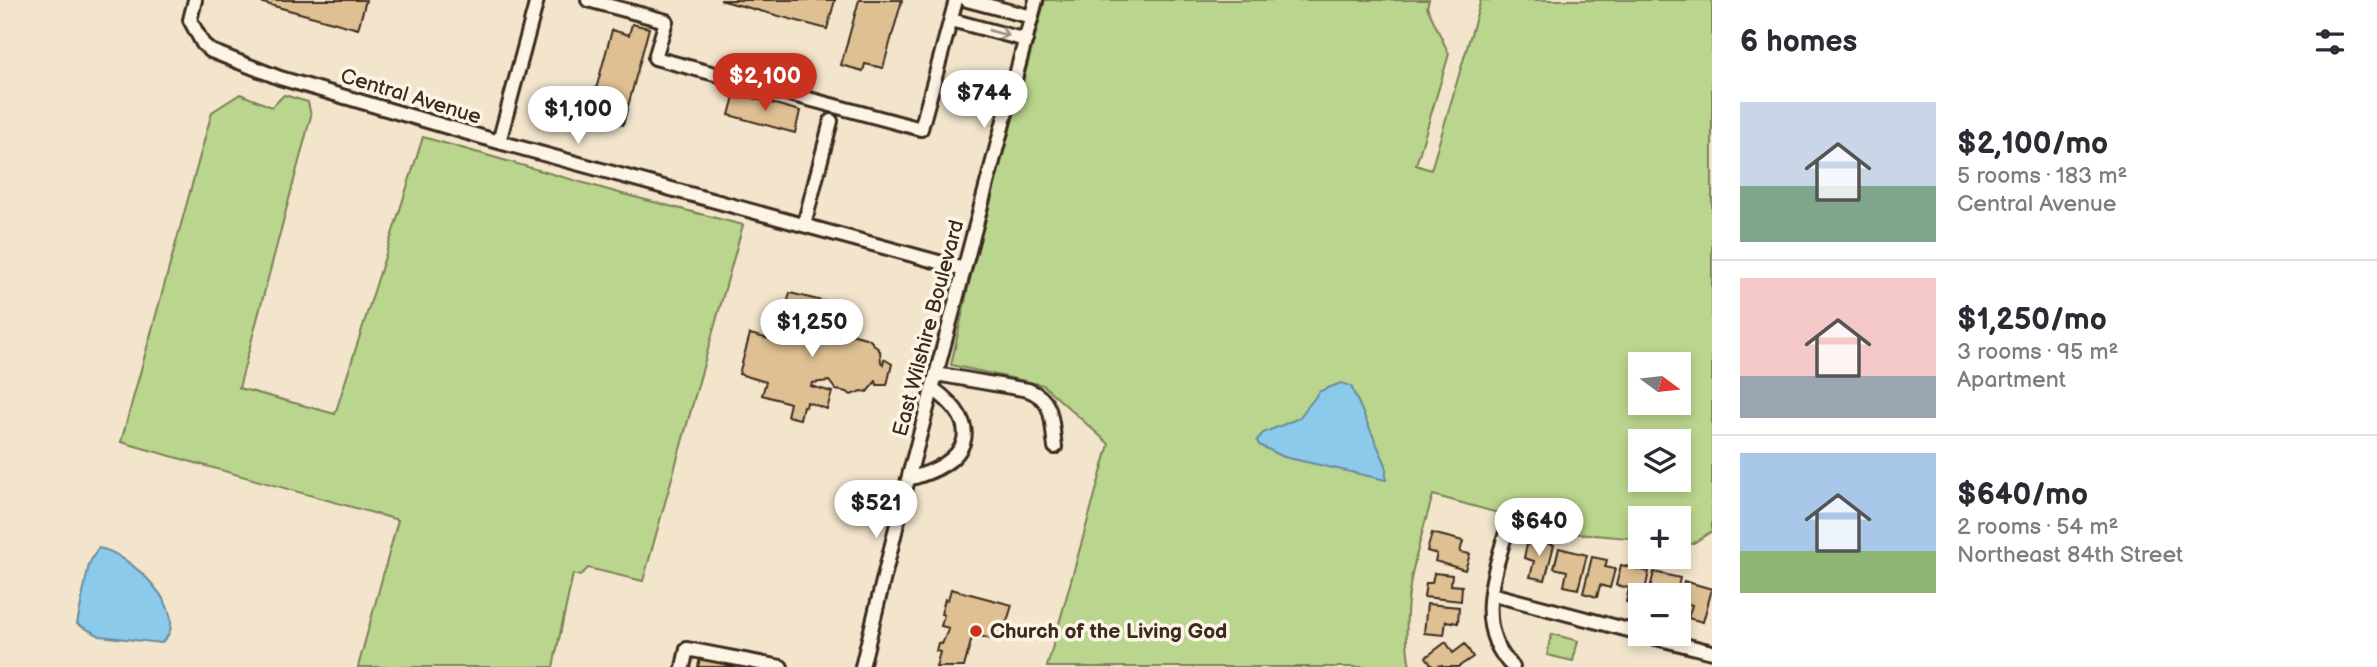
<!DOCTYPE html>
<html lang="en">
<head>
<meta charset="utf-8">
<style>
  body { margin:0; font-family:"Balsamiq Sans",sans-serif; background:#f2f2f3; color:#2b2b33; height:100vh; display:flex; flex-direction:column; font-size:26px; white-space:nowrap }
  * { box-sizing:border-box; margin:0 }
  p { font-size:23px; color:#7c7c81 }
  .icon { flex:none; width:38px; height:38px; fill:none; stroke:currentColor; stroke-width:2; stroke-linecap:round; stroke-linejoin:round }
  .map { position:relative; flex:1; overflow:hidden }
  .panel { display:flex; flex-direction:column; background:#fff; width:665px }
  .panel>* { flex:none }
  .needle { width:46px; rotate:105deg }
  .controls { position:absolute; left:1628px; top:352px; display:grid; gap:14px }
  .controls a { display:grid; place-items:center; width:63px; height:63px; border-radius:0px; background:#fff; box-shadow:0 4px 10px #0003; font-size:35px }
  .price { position:absolute; translate:-50% -60px; padding:0 16px; border-radius:24px; background:#fff; color:#222; font-size:23px; line-height:46px; filter:drop-shadow(0 2px 4px #0008) }
  .price::after { content:''; position:absolute; left:50%; top:42px; width:21px; height:16px; margin-left:-10px; background:inherit; clip-path:polygon(0 0,100% 0,50% 100%) }
  .price.active { background:#c8321e; color:#fff }
  ul { padding:0; list-style:none }
  li { display:flex; align-items:center; gap:21px; height:175px; padding:0 28px }
  li+li { border-top:2px solid #e1e1e2 }
  li span { display:grid; place-items:center; flex:none; width:196px; height:140px; border-radius:0px; color:#555 }
  li>.icon { margin-inline-start:auto }
  span .icon { width:84px; height:84px; fill:#fffc; stroke-width:1 }
  li b { font-size:30px }
  h2 { display:flex; justify-content:space-between; align-items:center; height:84px; padding:0 28px; font-size:30px }
  main { display:flex; flex:1; min-height:0 }
  .map>svg:first-child { display:block }
  .green { fill:#bad58d; stroke:#7a8056; stroke-width:2; fill-rule:evenodd }
  .water { fill:#8bcaeb; stroke:#6b8a99; stroke-width:2 }
  .building { fill:#dec092; stroke:#3b2a1e; stroke-width:2 }
  .lines { fill:none; stroke-linecap:round; stroke-linejoin:round }
  .minor-casing { stroke:#3b2a1e; stroke-width:18 }
  .minor { stroke:#fcf5e5; stroke-width:12 }
  .oneway { stroke:#9c9082 }
  .poi-dot { fill:#c8321e; stroke:#fcf5e5; stroke-width:2.5 }
  .labels { text-anchor:middle; stroke-width:7; stroke-linejoin:round; paint-order:stroke }
  .street-label { font-size:21px; fill:#3b2a1e; stroke:#fcf5e5 }
  .poi-label { font-size:21px; font-weight:bold; fill:#3b2a1e; stroke:#fcf5e5; text-anchor:start }
</style>
</head>
<body>
<main>
<div class="map">
<svg width="1712" height="667" viewBox="0 0 1712 667">
  <rect width="100%" height="100%" fill="#f3e5cc"/>
  <filter id="ink" filterUnits="userSpaceOnUse"><feTurbulence type="fractalNoise" baseFrequency=".0143" numOctaves="2"/><feDisplacementMap in="SourceGraphic" scale="14" xChannelSelector="R" yChannelSelector="G"/><feConvolveMatrix kernelMatrix="1 2 1 2 8 2 1 2 1" color-interpolation-filters="sRGB"/></filter>
  <g filter="url(#ink)">
    <!-- green -->
    <path class="green" d="M 1045,0 L 1429,0 L 1427,7 L 1449,54 L 1416,165 L 1431,170 L 1481,0 L 1712,0 L 1712,531 L 1692,544 L 1678,543 L 1678,518 L 1640,518 L 1640,539 L 1570,533 L 1433,495 C 1416,553 1399,606 1410,667 L 1047,667 L 1109,444 L 1043,385 L 951,365 L 972,270 ZM 1640,364 L 1678,364 L 1678,402 L 1640,402 ZM 1640,441 L 1678,441 L 1678,480 L 1640,480 Z
      M 240,94 L 272,107 L 284,95 L 308,102 L 311,116 L 239,388 L 335,414 L 423,137 L 619,193 L 743,225 L 643,581 L 588,568 L 580,576 L 573,574 L 553,667 L 358,667 L 398,520 L 121,442 L 212,112 Z
      M 1552,634 L 1578,641 L 1573,661 L 1547,655 Z"/>
    <!-- water -->
    <path class="water" d="M 1341,383 L 1351,386 L 1386,465 L 1386,480 L 1284,457 L 1259,445 L 1257,440 L 1263,433 L 1299,418 L 1320,391 Z
      M 98,548 C 128,551 197,616 161,643 L 100,636 L 77,624 L 89,564 Z"/>
    <!-- building -->
    <path class="building" d="M 264,0 L 366,0 L 358,29 L 263,3 Z
      M 720,0 L 835,0 L 827,29 Z
      M 859,0 L 902,0 L 883,68 L 865,64 L 863,71 L 841,65 Z
      M 632,24 L 649,28 L 623,125 L 589,115 L 612,30 L 629,35 Z
      M 735,93 L 800,111 L 795,133 L 729,115 Z
      M 790,293 L 834,304 L 827,329 L 836,339 L 849,337 L 851,334 L 869,339 L 880,351 L 881,362 L 883,364 L 884,359 L 892,364 L 887,385 L 877,385 L 876,381 L 867,392 L 862,391 L 851,395 L 847,392 L 836,390 L 829,381 L 812,383 L 811,386 L 832,392 L 827,409 L 807,402 L 806,407 L 803,406 L 800,419 L 787,416 L 790,403 L 762,395 L 766,382 L 739,374 L 750,334 L 777,341 Z
      M 1432,533 L 1463,541 L 1460,552 L 1470,554 L 1465,570 L 1435,561 L 1437,554 L 1427,551 Z
      M 1528,539 L 1554,545 L 1545,580 L 1530,577 L 1534,561 L 1524,558 Z
      M 1559,548 L 1587,555 L 1578,589 L 1564,586 L 1567,571 L 1554,568 Z
      M 1592,557 L 1607,560 L 1605,567 L 1615,569 L 1610,588 L 1600,585 L 1597,597 L 1583,593 Z
      M 1621,565 L 1649,572 L 1644,595 L 1640,595 L 1640,605 L 1626,602 L 1629,588 L 1616,585 Z
      M 1654,572 L 1680,578 L 1676,595 L 1658,595 L 1659,591 L 1650,588 Z
      M 1434,573 L 1452,575 L 1451,585 L 1462,586 L 1461,601 L 1424,597 L 1426,583 L 1432,583 Z
      M 1684,581 L 1712,589 L 1703,622 L 1688,618 L 1692,605 L 1678,601 Z
      M 951,589 L 1012,605 L 1001,642 L 973,634 L 964,667 L 936,667 L 940,652 L 936,651 L 938,643 L 942,644 L 949,628 L 941,626 L 944,615 L 941,614 L 945,599 L 948,600 Z
      M 1427,604 L 1459,607 L 1458,623 L 1446,621 L 1444,635 L 1424,633 Z
      M 1446,642 L 1453,653 L 1465,644 L 1473,657 L 1458,667 L 1443,667 L 1442,665 L 1433,667 L 1426,657 Z
      M 700,658 L 736,667 L 698,667 Z"/>
    <g class="lines">
      <defs>
        <path id="minor" d="M 195,0 L 190,20 L 203,44 L 211,51 L 280,78 L 499,142 L 964,269
          M 588,0 L 666,21 L 655,58 L 921,129 L 956,0
          M 967,0 L 1032,17
          M 951,20 L 1026,40
          M 499,142 L 537,0
          M 804,225 L 831,121
          M 936,374 L 1028,390 C 1055,400 1051,422 1055,447
          M 908,479 C 967,464 988,428 932,388
          M 1510,518 C 1497,568 1470,625 1513,667
          M 1491,594 L 1640,633
          M 1640,634 L 1712,652
          M 683,667 L 687,649 L 781,667
          M 862,667 L 906,487 L 1036,0"/>
      </defs>
      <!-- minor casing -->
      <use href="#minor" class="minor-casing"/>
      <!-- minor -->
      <use href="#minor" class="minor"/>
    </g>
    <!-- one-way arrows -->
    <defs><path id="oneway-shaft" d="M-6 0H5M1.5-3L5.5 0L1.5 3" fill="none" stroke-width="1.6" stroke-linecap="round" stroke-linejoin="round" transform="scale(1.75)"/></defs>
    <use class="oneway" href="#oneway-shaft" transform="translate(999 33) rotate(15)"/>
  </g>
  <!-- markers -->
  <circle class="poi-dot" cx="976" cy="631" r="7"/>
  <g class="labels">
    <!-- street labels -->
    <g class="street-label">
      <text transform="translate(411 96) rotate(17)" y="7">Central Avenue</text>
      <text transform="translate(928 328) rotate(-75)" y="7">East Wilshire Boulevard</text>
    </g>
    <!-- poi labels -->
    <g class="poi-label">
      <text x="990" y="638">Church of the Living God</text>
    </g>
  </g>
</svg>
<div class="controls">
<a><svg class="needle" viewBox="-14 -14 28 28"><path d="M0-13l5 13h-10z" fill="#e53935"/><path d="M0 13l5-13h-10z" fill="#7c7c81"/></svg></a>
<a><svg class="icon" aria-label="layers" viewBox="0 0 24 24"><path d="M12 4l9 5-9 5-9-5zM3 14l9 5 9-5"/></svg></a>
<a>+</a>
<a>−</a>
</div>
<b class="price active" style="left:765px;top:113px">$2,100</b>
<b class="price" style="left:984px;top:130px">$744</b>
<b class="price" style="left:578px;top:146px">$1,100</b>
<b class="price" style="left:812px;top:359px">$1,250</b>
<b class="price" style="left:876px;top:540px">$521</b>
<b class="price" style="left:1539px;top:558px">$640</b>
</div>
<section class="panel">
<h2>6 homes<svg class="icon" aria-label="filters" viewBox="0 0 24 24"><path d="M4 7h16M4 17h16"/><circle cx="9" cy="7" r="2"/><circle cx="15" cy="17" r="2"/></svg></h2>
<ul>
<li><span style="background:linear-gradient(#c9d6e8 60%,#7fa58c 0)"><svg class="icon" aria-label="home" viewBox="0 0 24 24"><path d="M3 11l9-7 9 7M6 9v11h12V9"/></svg></span><div><b>$2,100/mo</b><p>5 rooms · 183 m²</p><p>Central Avenue</p></div></li>
<li><span style="background:linear-gradient(#f6c9c9 70%,#9aa5b1 0)"><svg class="icon" aria-label="home" viewBox="0 0 24 24"><path d="M3 11l9-7 9 7M6 9v11h12V9"/></svg></span><div><b>$1,250/mo</b><p>3 rooms · 95 m²</p><p>Apartment</p></div></li>
<li><span style="background:linear-gradient(#a9c7e8 70%,#8fb573 0)"><svg class="icon" aria-label="home" viewBox="0 0 24 24"><path d="M3 11l9-7 9 7M6 9v11h12V9"/></svg></span><div><b>$640/mo</b><p>2 rooms · 54 m²</p><p>Northeast 84th Street</p></div></li>
</ul>
</section>
</main>
</body>
</html>
